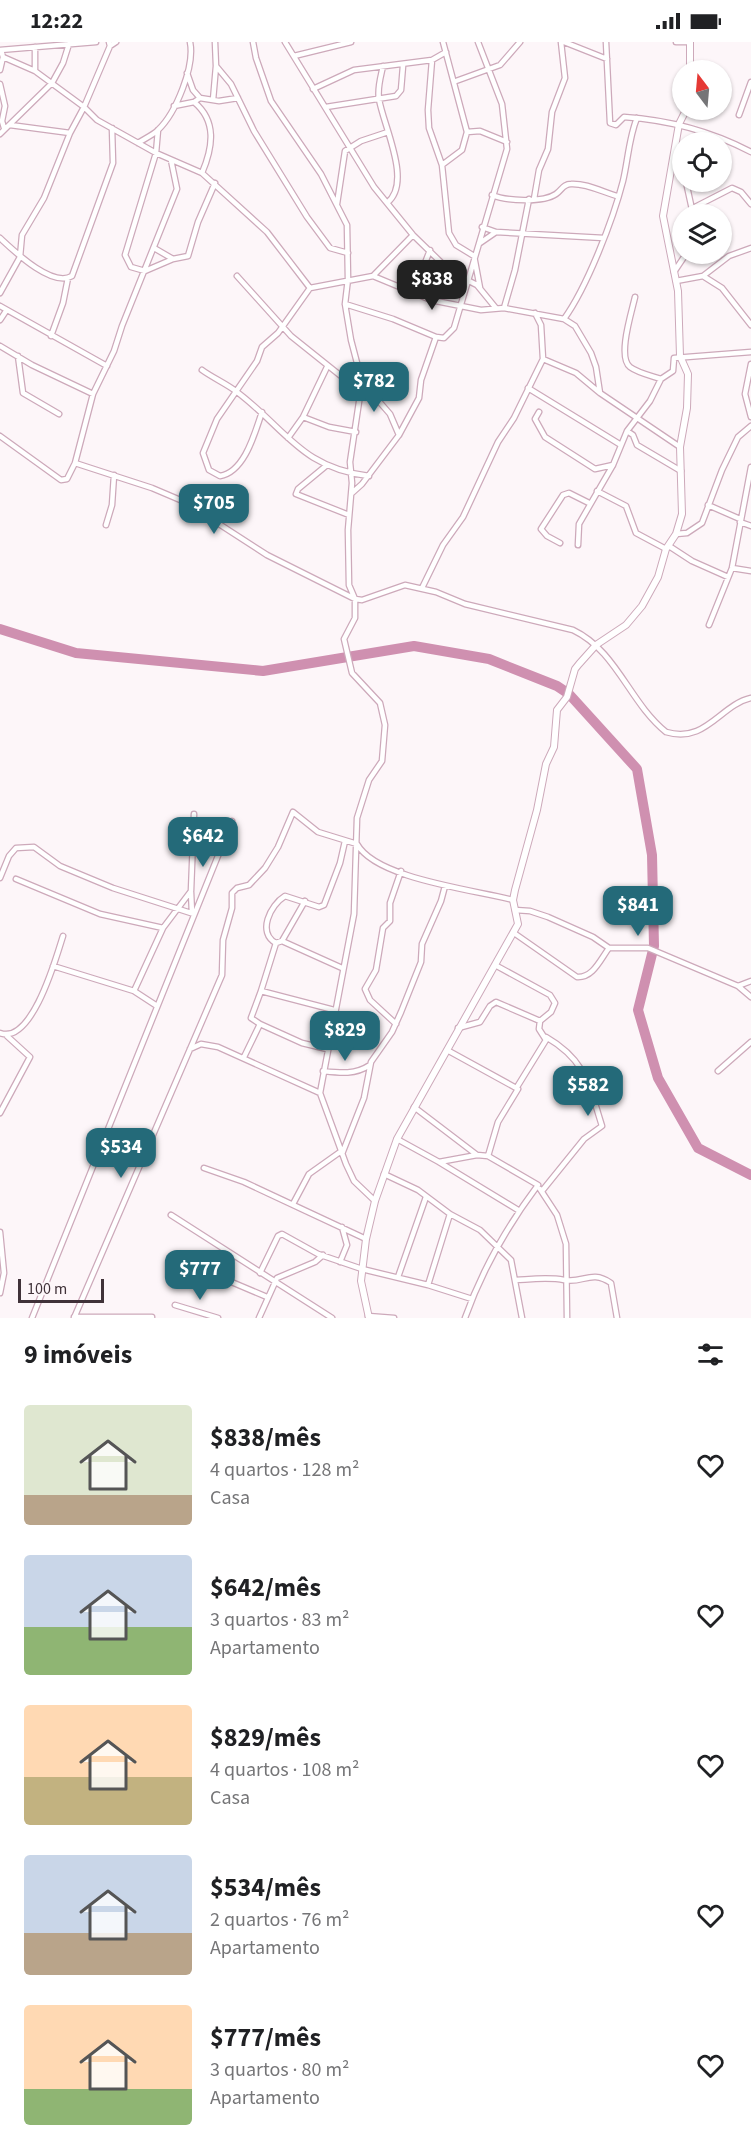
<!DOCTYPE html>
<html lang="pt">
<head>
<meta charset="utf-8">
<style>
  body { margin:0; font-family:"Source Sans 3",sans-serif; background:#f6f6f6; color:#202124; height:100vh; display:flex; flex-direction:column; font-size:22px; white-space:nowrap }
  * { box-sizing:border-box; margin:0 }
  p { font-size:20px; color:#757577 }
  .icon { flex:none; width:33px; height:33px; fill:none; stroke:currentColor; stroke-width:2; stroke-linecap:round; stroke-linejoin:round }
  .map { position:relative; height:1276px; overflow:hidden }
  .panel { display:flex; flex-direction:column; background:#fff; flex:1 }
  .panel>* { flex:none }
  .needle { width:39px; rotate:344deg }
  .fabs { position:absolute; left:672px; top:18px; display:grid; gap:12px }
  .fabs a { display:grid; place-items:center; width:60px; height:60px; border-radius:50%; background:#fff; box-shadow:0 2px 4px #0004; font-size:30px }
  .scale { position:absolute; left:18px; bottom:15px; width:86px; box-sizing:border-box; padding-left:6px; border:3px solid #403239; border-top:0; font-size:16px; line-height:21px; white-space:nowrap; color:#403239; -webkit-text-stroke:4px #fdf6f9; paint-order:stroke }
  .price { position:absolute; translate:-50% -51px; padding:0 14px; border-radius:12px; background:#246a79; color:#fff; font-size:20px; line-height:39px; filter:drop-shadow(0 2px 3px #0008) }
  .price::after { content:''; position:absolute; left:50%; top:36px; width:18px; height:14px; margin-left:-9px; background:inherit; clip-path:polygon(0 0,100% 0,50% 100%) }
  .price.on { background:#222; color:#fff }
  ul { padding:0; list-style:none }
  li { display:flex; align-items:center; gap:18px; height:150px; padding:0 24px }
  li span { display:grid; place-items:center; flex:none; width:168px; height:120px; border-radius:6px; color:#555 }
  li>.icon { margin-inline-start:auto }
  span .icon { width:72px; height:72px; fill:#fffc; stroke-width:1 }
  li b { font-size:26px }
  h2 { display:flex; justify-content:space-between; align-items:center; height:72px; padding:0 24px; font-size:26px }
  .status { display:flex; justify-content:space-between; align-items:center; height:42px; padding:0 30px; background:#fff; direction:ltr }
  .status svg { height:16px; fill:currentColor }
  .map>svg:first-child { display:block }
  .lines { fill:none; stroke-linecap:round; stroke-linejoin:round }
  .river { stroke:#cf90b0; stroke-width:10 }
  .minor-casing { stroke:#cda9ba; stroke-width:7 }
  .tertiary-casing { stroke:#cda9ba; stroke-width:8 }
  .minor { stroke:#fff; stroke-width:4.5 }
  .tertiary { stroke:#fff; stroke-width:6 }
</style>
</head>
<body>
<div class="status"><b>12:22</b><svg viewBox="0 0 49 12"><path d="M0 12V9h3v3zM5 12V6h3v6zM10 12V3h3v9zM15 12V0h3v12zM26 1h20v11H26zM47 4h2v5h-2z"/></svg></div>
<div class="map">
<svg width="751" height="1276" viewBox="0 0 751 1276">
  <rect width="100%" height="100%" fill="#fdf6f9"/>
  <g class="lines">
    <!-- river -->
    <path class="river" d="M 0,587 L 76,611 L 263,629 L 414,604 L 489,617 L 557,644 L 569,652 L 637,727 L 652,813 L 654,904 L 638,968 L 658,1036 L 698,1106 L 751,1133"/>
    <defs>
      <path id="minor" d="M 109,0 L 110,4 L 116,0
        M 215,0 L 216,24 L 231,42 L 254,89 L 307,175 L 330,206 L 348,211
        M 253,0 L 256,16 L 271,59 L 321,132 L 347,183 L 348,237 L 345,262 L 351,298 L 362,340 L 350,420 L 352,441 L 348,488 L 349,543 L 355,557 L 355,576 L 344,597 L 352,631 L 380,661 L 385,683 L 382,719 L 369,738 L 357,776 L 354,872 L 320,1051 L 346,1122 L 354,1139 L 375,1159
        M 285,0 L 374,145 L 413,193 L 451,230 L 477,243 L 495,265
        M 564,0 L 607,17
        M 606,0 L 610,81 L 616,83 L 624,75 C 669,78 711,89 751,110
        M 676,0 L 690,0
        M 0,8 L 96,0
        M 1,8 L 3,15 L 35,29 L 84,65 L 97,78 L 156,111 L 202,131 L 267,190 L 310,246
        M 294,14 L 351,0
        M 432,18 L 428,68 L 429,86 L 442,123 L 449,191 L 456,203 L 474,214 L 480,246
        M 383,24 C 381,34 377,46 379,57 C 383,83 413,141 387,161
        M 0,28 L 3,15
        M 35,29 L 35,5
        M 187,31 L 193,48 L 200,56
        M 456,39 L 500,23 L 520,0
        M 0,42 L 5,64 L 2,79 L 4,86
        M 313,47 L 354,28 L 432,18 L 446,10
        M 213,58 L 216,24
        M 194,60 L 200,56 L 219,59 L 238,56
        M 174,64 L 194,60 C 217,79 213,105 202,131
        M 326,65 L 396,54 L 401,48 L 403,24
        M 739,73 L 751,40
        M 10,83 L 70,91
        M 158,88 L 156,111 L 125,213 L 131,225 L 145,229 L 173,217
        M 467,90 L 480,89 L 507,100
        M 0,92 L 52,41 L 63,21 L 69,2
        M 138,101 C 144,97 153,93 158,88 C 176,71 195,24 190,0
        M 674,119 L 682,133
        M 442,123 L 462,108 L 467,90 L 443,0
        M 686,140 L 693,172
        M 492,153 C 506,159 543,161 556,152 C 562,148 563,142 571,142 C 586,141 603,150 617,154
        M 534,157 L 539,128 L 548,107 L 552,70 L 565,36 L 561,0
        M 337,162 L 345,109 L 361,99 L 388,90
        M 693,166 L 732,146 L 741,150 L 751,162
        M 496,190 L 604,196
        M 413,193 L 373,234 L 431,258 L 481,268 L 504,266 L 564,277 L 575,284 L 591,311 L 596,325 L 600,351 L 680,405
        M 0,196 C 14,209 52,246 72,234 L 113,121 L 112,86
        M 480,201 L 496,190 L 482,185
        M 154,206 L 173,217 L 188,214 L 198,180 L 215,141
        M 674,230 L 686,212
        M 237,234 L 291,294 L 361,350
        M 703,234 L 722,246 L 751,283
        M 676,239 L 703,234 L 729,214 L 751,206
        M 310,246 L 373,234
        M 414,249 L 430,208
        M 0,251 L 20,215 L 22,193 L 44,156 L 70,91 L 84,65 L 110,4
        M 635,255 C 632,269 617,315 630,325 C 638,331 652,334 661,337
        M 345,262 L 393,277 L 436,295
        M 0,264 L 107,324
        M 504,266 L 515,228 L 529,157
        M 564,277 C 587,245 613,178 623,139 C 628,118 629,95 637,76
        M 0,278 L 6,269
        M 51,294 L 63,261 L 68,236
        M 0,304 L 32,323 L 93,352
        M 18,314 L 23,351 L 59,372
        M 543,317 L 576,331 L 600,351
        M 751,322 L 745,352 L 751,375
        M 202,328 C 213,336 227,342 237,350 C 286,387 301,426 369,434
        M 362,340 L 390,372 L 399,393
        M 528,346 L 621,403
        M 262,370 C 255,390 245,430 220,434 L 209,428 L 203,411 L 217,377 L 257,319 L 262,305 L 278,291 L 310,246
        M 539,370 L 535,377 L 545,395 L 595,427 L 613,423
        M 303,375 L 329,385 L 356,390
        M 627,389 L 633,393 L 637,403 L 681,429
        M 0,394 L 61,438 L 67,437 L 75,421 L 93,352 L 114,309 L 122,284 L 177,147 L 171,118
        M 288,396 L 303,375 L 327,325
        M 75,421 L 152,446 L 185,460 L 267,513 L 355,557 L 362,558 L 405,543 L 436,550 L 465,562 L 573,588 C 617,609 629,660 666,690 C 706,702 720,663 751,656
        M 327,423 L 298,447 L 296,452 L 349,473
        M 597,449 L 626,464 L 636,491 L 666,507
        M 352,451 L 362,442 L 399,393 L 419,356 L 421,338 L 436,295 L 444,296 L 454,286 L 507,107 L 502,62 L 478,0
        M 708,463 L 740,477
        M 740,480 L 751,484
        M 106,483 L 112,463 L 114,433
        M 676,492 L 687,491 L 702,481 L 722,428 L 738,395 L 751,384
        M 560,501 L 547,494 L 541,487 L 563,453 L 569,451 L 589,461
        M 578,503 L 579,482 L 613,423 L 627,389 L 650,359 L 661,337 L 673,329 L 674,316 L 751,310
        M 669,504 L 692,519 L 728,535
        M 732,526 L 751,529
        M 422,546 L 443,503 L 463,475 L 498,400 L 514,376 L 543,317 L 541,283 L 535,271
        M 709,583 L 732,526 L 751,425
        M 0,836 L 9,814 L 16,806 L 34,805 L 60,824 L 113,846 L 194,872
        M 16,837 L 100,872 L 163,886
        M 191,850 L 192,871
        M 515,868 L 530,869 L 548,875 L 593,895 L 609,906 L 648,906 L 738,944 L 751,955
        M 514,891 L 577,935 C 593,936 600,918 609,906
        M 282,899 L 305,859
        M 276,901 L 261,949 L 334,968
        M 495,923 L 550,953 L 555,961 L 551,970 L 540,979 L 539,987 L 546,998 L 517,1045
        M 53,924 L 134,949 L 157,964
        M 342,926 L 282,899 L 276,901 C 257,891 270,863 285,854 L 319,865 L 324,863 L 340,821 L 345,799
        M 738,944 L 751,939
        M 134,949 L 163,886 L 191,849 L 194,772
        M 260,982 L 302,1001 L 327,1007
        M 396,982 L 370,958 L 365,947 L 376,928 L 383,886 L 390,879 L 390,861 L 401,829
        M 458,986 L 480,980 L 490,964 L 496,960 L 540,979
        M 0,991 C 32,1003 56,916 63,894
        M 190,1007 L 201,1002 L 218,1005 L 320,1051
        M 447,1008 L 518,1047 L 498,1080 L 488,1114
        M 244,1015 L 260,982 L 251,976 L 261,949
        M 323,1029 C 340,1031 355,1033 370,1023
        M 718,1029 L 751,1000
        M 414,1065 L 477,1113
        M 0,1071 L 30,1015 L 7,994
        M 397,1097 L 439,1120 L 477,1113 L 488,1114 L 538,1143 C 508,1183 482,1228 465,1276
        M 342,1112 L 364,1056 L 371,1020 L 392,990 L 401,970 L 421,920 L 422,902 L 441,859 L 445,844
        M 439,1120 L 518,1168
        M 204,1126 L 244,1140 L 366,1197
        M 384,1132 L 418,1148 L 450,1172 L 428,1243
        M 540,1147 L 557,1173 L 566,1202 L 567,1276
        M 542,1149 L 584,1097 L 602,1084 C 589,1043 586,1018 546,995
        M 293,1162 L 309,1132 L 340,1110
        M 450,1172 L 480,1188 L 511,1218 L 522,1276
        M 171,1173 L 332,1276
        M 0,1190 L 4,1231 L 0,1251
        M 340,1220 L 347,1203 L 342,1185
        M 260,1231 L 278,1194 L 282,1192 L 318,1212 L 362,1227 L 428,1243 L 472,1257
        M 398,1235 L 426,1155
        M 222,1236 L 267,1255
        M 516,1238 C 533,1237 549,1235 564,1238 C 583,1242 591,1227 611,1241 L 617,1276
        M 175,1263 L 218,1276
        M 368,1274 L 394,1276
        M 74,1275 L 152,1275
        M 32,1276 L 232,779
        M 74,1276 L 222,933 L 223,898 L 232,866 L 232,851 L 237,846 L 249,843 L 265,826 L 278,805 L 293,770 L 318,790 L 357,802 C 376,837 476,848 513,858
        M 259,1276 L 277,1236 L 315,1220 L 323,1213"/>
      <path id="tertiary" d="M 690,0 L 690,28
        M 369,1276 L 361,1239 L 366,1197 L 375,1159 L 397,1097 L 518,882 L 513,858 L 515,848 L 537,768 L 546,722 L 554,705 L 557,668 L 567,655 L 575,627 L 579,622 L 596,603 L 626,583 L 642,564 L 658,535 L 666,507 L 676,492 L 682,472 L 680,405 L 687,366 L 688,332 L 680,314 L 678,249 L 663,174 L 679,82 L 686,68"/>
    </defs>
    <!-- minor casing -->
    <use href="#minor" class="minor-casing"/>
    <!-- tertiary casing -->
    <use href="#tertiary" class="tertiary-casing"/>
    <!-- minor -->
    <use href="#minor" class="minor"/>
    <!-- tertiary -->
    <use href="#tertiary" class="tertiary"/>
  </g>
</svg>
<div class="fabs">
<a><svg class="needle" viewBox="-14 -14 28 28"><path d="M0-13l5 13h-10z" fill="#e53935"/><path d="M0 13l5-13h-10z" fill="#757577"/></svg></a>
<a><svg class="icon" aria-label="locate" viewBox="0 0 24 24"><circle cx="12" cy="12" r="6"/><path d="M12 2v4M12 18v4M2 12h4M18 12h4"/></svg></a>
<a><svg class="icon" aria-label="layers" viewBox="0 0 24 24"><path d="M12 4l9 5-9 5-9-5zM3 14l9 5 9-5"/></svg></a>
</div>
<div class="scale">100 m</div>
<b class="price on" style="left:432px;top:269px">$838</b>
<b class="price" style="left:374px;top:371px">$782</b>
<b class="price" style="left:214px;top:493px">$705</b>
<b class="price" style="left:203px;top:826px">$642</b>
<b class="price" style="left:638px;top:895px">$841</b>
<b class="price" style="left:345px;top:1020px">$829</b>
<b class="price" style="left:588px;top:1075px">$582</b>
<b class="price" style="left:121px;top:1137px">$534</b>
<b class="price" style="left:200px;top:1259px">$777</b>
</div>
<section class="panel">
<h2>9 imóveis<svg class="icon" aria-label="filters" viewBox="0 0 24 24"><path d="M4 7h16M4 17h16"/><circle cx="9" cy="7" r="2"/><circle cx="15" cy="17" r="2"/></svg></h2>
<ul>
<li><span style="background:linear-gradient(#dfe7d0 75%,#b9a48a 0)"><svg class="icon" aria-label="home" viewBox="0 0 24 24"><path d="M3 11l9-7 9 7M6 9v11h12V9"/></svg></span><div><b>$838/mês</b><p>4 quartos · 128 m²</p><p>Casa</p></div><svg class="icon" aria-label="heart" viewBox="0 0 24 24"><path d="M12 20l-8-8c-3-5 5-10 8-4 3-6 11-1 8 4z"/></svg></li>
<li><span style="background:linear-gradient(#c9d6e8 60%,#8fb573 0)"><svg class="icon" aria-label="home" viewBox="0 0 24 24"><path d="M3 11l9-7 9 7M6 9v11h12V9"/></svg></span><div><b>$642/mês</b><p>3 quartos · 83 m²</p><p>Apartamento</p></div><svg class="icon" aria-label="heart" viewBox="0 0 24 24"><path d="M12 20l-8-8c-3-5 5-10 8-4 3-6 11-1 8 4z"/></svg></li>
<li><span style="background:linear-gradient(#ffd9b3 60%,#c2b280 0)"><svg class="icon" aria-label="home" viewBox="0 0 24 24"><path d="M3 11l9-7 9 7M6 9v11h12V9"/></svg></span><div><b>$829/mês</b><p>4 quartos · 108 m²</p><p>Casa</p></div><svg class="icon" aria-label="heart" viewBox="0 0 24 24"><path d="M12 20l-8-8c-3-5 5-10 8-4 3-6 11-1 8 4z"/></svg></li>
<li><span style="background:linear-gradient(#c9d6e8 65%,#b9a48a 0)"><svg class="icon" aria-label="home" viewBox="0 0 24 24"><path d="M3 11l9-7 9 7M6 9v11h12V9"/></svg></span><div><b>$534/mês</b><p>2 quartos · 76 m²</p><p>Apartamento</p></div><svg class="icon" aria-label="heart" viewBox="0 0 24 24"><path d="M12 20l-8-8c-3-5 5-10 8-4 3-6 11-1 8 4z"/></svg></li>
<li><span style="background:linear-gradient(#ffd9b3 70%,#8fb573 0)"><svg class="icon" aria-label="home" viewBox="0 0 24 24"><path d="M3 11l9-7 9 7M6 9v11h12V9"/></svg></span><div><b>$777/mês</b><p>3 quartos · 80 m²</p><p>Apartamento</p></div><svg class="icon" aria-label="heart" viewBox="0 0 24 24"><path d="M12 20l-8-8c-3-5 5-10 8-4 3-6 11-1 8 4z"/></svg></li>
</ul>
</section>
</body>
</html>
